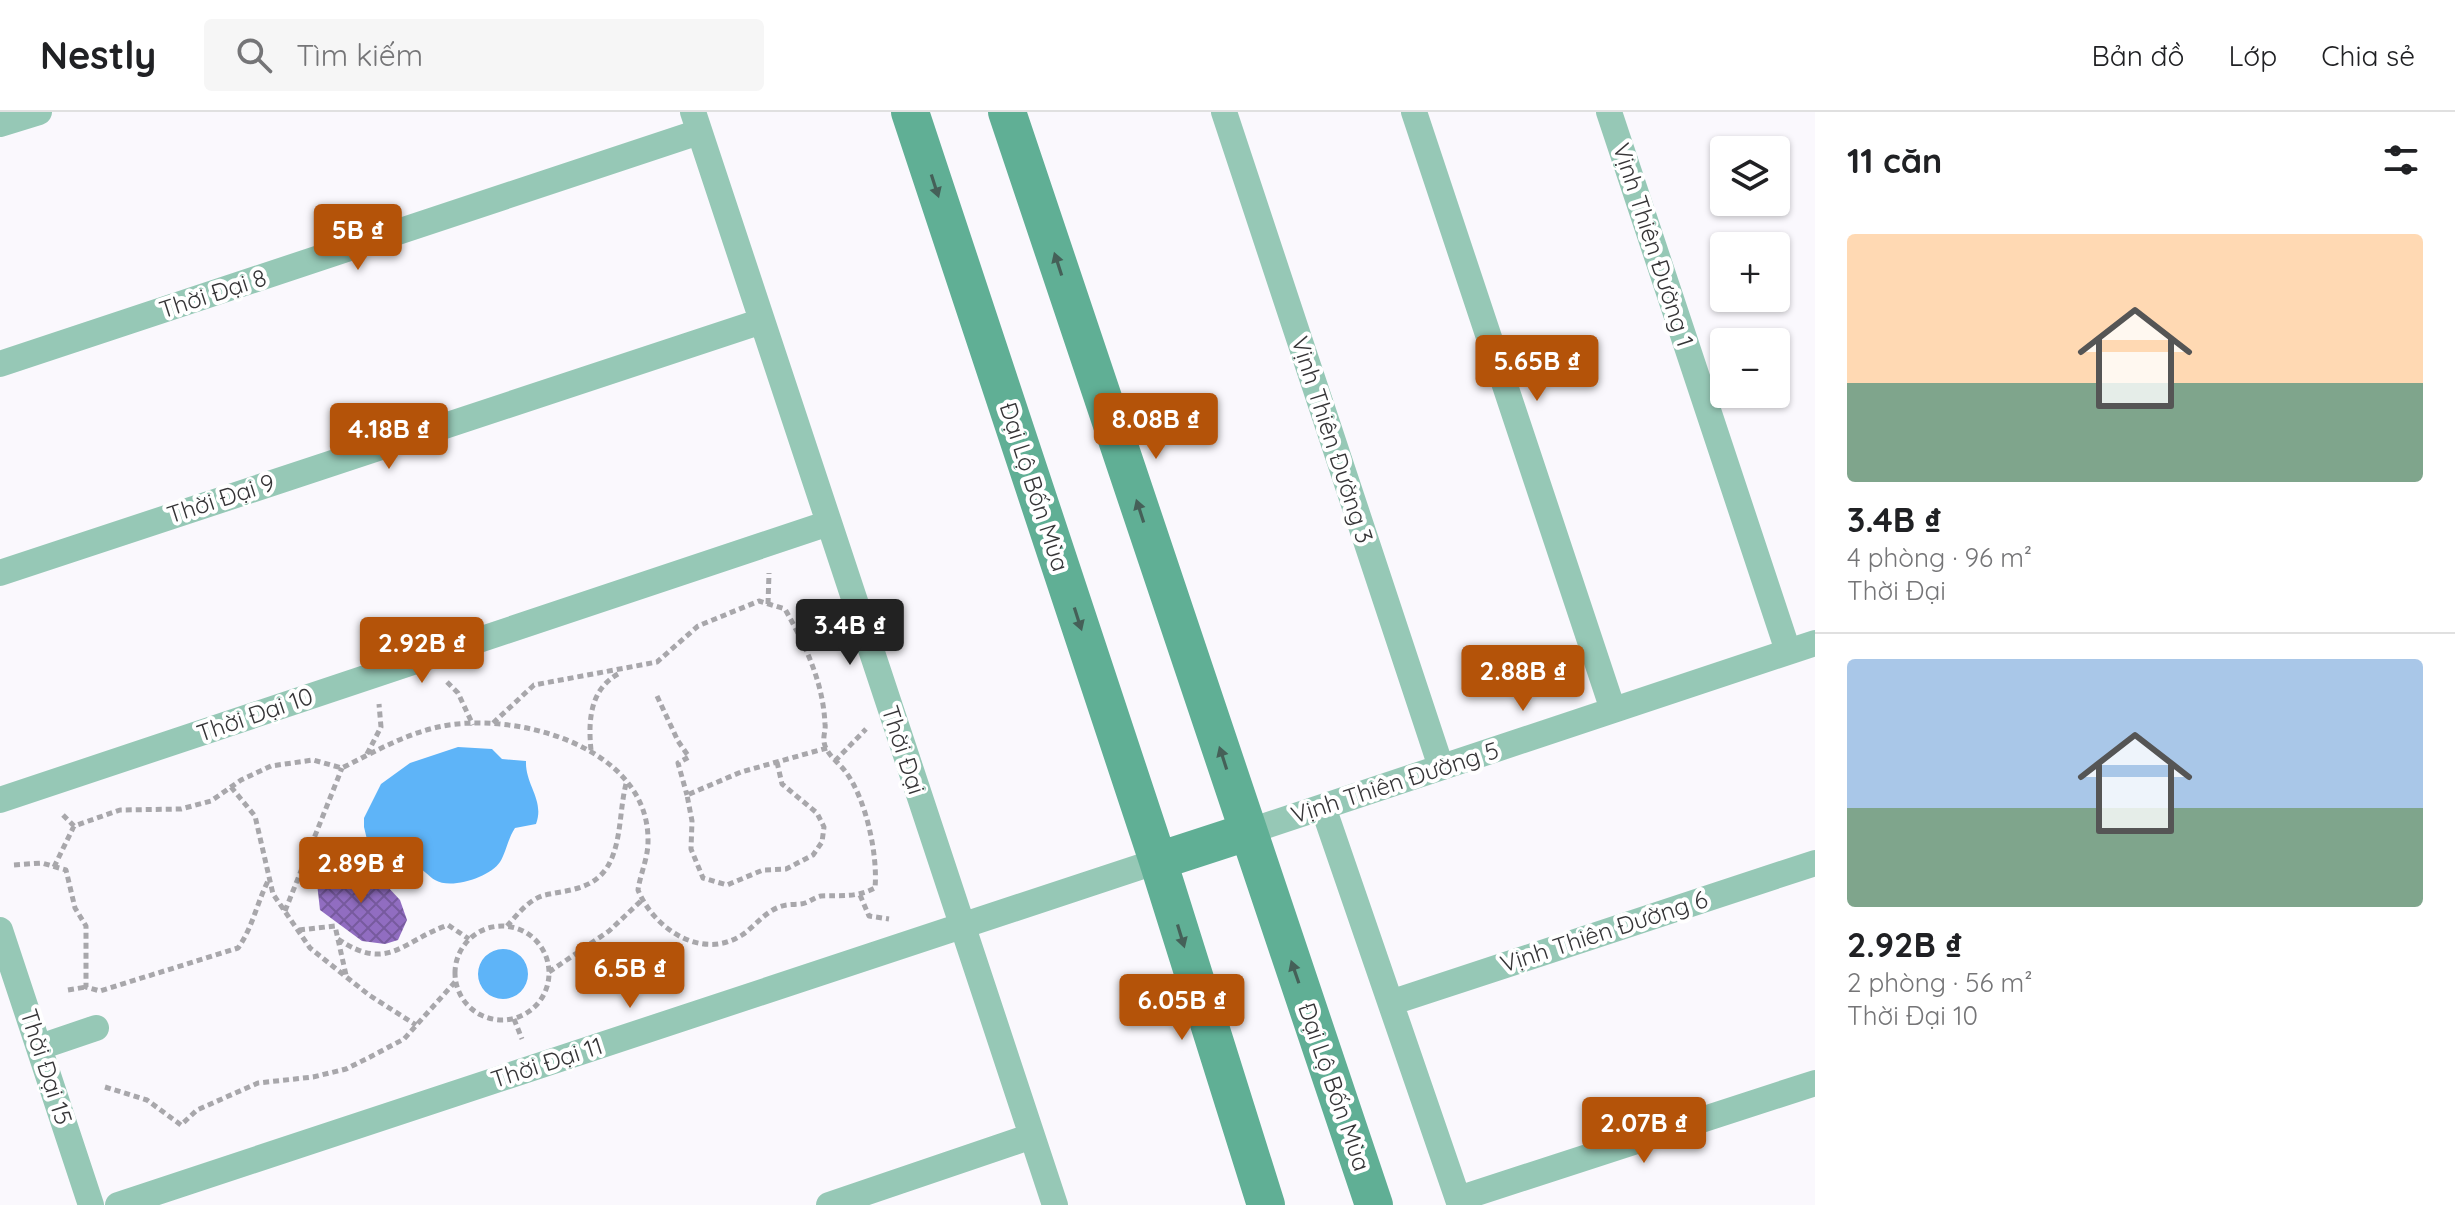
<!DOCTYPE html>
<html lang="vi">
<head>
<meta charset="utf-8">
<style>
  body { margin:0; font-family:Quicksand,sans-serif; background:#f6f6f6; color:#202124; height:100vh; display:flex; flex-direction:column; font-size:30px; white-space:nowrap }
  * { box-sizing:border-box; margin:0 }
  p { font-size:26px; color:#757577 }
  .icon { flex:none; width:44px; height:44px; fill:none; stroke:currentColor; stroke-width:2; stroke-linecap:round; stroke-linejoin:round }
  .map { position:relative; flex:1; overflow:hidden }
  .panel { display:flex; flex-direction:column; background:#fff; width:640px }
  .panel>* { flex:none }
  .tools { position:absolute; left:1710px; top:24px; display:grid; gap:16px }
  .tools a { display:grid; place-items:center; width:80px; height:80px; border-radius:8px; background:#fff; box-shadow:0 2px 6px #0004; font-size:40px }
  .price { position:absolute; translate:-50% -68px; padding:0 18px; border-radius:8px; background:#b45309; color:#fff; font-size:26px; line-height:52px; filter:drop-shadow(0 2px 4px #0008) }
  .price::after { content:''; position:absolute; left:50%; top:48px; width:24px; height:18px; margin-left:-12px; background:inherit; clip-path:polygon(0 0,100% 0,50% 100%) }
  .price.active { background:#222; color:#fff }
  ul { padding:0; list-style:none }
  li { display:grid; align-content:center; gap:16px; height:424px; padding:0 32px }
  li+li { border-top:2px solid #e0e0e0 }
  li span { display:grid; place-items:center; height:248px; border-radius:8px; color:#555 }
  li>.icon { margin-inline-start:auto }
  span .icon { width:144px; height:144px; fill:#fffc; stroke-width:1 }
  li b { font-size:34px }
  h2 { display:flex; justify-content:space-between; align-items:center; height:96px; padding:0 32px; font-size:34px }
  header { display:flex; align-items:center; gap:48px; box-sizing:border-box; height:112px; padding:0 40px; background:#fff; border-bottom:2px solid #e0e0e0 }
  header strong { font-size:38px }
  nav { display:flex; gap:44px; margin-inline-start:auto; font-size:28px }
  .search { width:560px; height:72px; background:#f6f6f6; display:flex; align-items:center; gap:20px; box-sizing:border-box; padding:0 28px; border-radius:8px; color:#757577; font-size:30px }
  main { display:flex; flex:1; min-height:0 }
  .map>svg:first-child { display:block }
  .water { fill:#5eb4f8 }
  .building { fill:url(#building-cross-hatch) }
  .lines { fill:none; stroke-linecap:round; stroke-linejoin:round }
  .path { stroke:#a8a7ab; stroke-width:5; stroke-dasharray:6 4; stroke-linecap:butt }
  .minor { stroke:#96c8b6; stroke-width:26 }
  .secondary { stroke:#60af95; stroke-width:38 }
  .oneway { fill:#456058 }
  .labels { text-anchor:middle; stroke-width:8; stroke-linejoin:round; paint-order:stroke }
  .street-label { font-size:24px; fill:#363537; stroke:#fff }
</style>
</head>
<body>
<header>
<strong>Nestly</strong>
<div class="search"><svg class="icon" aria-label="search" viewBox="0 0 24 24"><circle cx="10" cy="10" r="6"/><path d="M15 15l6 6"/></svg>Tìm kiếm</div>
<nav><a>Bản đồ</a><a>Lớp</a><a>Chia sẻ</a></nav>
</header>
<main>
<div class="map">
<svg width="1815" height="1093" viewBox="0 0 1815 1093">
  <defs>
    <pattern id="building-cross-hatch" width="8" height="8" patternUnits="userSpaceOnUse" patternTransform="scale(2)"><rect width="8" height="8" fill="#916dc1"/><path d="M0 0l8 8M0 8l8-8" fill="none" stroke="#775a9e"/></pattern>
  </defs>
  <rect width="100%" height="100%" fill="#faf8fd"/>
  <!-- water -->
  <path class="water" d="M 458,635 L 492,637 L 502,647 L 526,649 C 525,673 545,688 536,712 L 515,716 C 508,726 506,741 500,750 C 490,765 451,778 435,768 C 423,760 420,751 403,752 L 398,761 L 390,761 L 371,744 L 364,715 L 364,706 L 381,672 L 410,651 Z
    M478 862a25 25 0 1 1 50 0a25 25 0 1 1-50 0Z"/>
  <!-- building -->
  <path class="building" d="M 339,754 L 355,757 L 387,774 L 400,788 L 407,808 L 398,828 L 385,832 L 362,829 L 320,798 L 317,771 L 323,762 Z"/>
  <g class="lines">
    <!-- path -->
    <path class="path" d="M 768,492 L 769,461
      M 447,570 L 458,581 L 473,613
      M 657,584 L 678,629 L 689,645 L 678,651 L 687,683
      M 591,638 C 588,608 590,576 620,561
      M 367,642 L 381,615 L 379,592
      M 835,649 L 866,617
      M 777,650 L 782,672 L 817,701 L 824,715 L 822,730 L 813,743 L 786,757 L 763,758 L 727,773 L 703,766 L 691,737 L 692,709 L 687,683 L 741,660 L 827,636
      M 231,675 L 255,704 L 273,782 L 310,836 L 369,883 L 416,913
      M 63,703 L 74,714 L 120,698 L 181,697 L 211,689 L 241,668 L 271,654 L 313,648 L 342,656 C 374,640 403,623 438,615 C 513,598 650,634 648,730 C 648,746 640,763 638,778 C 654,817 702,849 742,823 C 757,813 767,796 787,793 C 793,792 799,793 805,791 C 811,789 815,785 821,784 C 842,783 855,786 875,776 C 878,743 866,686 845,659 C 838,650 826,642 824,630 C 823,624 826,617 825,612 C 823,569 805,533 785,497 L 759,489 L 698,514 L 657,550 L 534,573 L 492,612
      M 14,753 L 42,751 L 66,758 L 75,796 L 86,814 L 86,875 L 100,879 L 238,836 C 253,815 257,790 269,767
      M 54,755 L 74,714
      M 860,783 L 869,804 L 889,807
      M 285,799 L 342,656
      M 507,814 C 517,803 529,787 545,783 C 567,778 591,778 606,757 C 622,733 619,699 626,672
      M455 861a47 47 0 1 1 94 0a47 47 0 1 1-94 0Z
      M 299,818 L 335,814 L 346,863
      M 338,827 C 388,861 402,829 448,813 L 469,827
      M 549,860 L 609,819 L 642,788
      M 68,878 L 86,875
      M 514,907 L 522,927
      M 105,975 L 147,988 L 181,1013 L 197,998 L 258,971 L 313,965 L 346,957 L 370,945 L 404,927 L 455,870"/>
    <!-- minor -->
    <path class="minor" d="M 693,0 L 1055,1093
      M 1224,0 L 1441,655
      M 1414,0 L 1613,598
      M 1609,0 L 1788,539
      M 0,12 L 39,0
      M 0,252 L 699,20
      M 0,461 L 762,209
      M 0,688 L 829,411
      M 1323,695 L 1460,1093
      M 1247,720 L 1815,531
      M 0,818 L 91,1093
      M 1393,890 L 1815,751
      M 40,935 L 96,916
      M 1458,1087 L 1815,971
      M 118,1093 L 1158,749
      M 829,1093 L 1032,1024"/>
    <!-- secondary -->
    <path class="secondary" d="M 910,0 L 1158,749 L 1266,1093
      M 1007,0 L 1374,1093
      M 1158,749 L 1247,720"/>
  </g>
  <!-- one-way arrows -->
  <defs><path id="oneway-solid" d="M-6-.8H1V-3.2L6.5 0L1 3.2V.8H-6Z" transform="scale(2)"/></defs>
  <g class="oneway">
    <use href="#oneway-solid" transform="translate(935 74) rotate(72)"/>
    <use href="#oneway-solid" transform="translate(1058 152) rotate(-108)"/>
    <use href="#oneway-solid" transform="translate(1140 399) rotate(-108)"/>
    <use href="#oneway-solid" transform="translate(1078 507) rotate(72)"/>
    <use href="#oneway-solid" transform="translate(1223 646) rotate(-108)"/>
    <use href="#oneway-solid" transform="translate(1181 824) rotate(73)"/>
    <use href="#oneway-solid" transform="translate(1295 860) rotate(-109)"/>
  </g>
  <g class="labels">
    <!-- street labels -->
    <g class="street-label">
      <text transform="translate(1653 133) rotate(72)" y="8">Vịnh Thiên Đường 1</text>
      <text transform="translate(213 182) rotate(-18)" y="8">Thời Đại 8</text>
      <text transform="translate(1332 328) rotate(72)" y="8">Vịnh Thiên Đường 3</text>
      <text transform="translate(1034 375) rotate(72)" y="8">Đại Lộ Bốn Mùa</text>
      <text transform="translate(221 387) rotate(-18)" y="8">Thời Đại 9</text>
      <text transform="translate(255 603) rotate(-19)" y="8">Thời Đại 10</text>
      <text transform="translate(903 638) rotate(72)" y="8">Thời Đại</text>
      <text transform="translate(1395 671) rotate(-18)" y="8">Vịnh Thiên Đường 5</text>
      <text transform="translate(1604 820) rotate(-18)" y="8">Vịnh Thiên Đường 6</text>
      <text transform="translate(547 951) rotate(-18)" y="8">Thời Đại 11</text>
      <text transform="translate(46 955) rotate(72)" y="8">Thời Đại 15</text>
      <text transform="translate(1334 975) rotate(71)" y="8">Đại Lộ Bốn Mùa</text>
    </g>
  </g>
</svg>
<div class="tools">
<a><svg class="icon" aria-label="layers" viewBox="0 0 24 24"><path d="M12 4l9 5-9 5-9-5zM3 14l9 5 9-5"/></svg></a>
<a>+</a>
<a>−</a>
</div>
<b class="price" style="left:358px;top:160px">5B ₫</b>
<b class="price" style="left:1537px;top:291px">5.65B ₫</b>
<b class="price" style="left:1156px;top:349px">8.08B ₫</b>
<b class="price" style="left:389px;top:359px">4.18B ₫</b>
<b class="price active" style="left:850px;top:555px">3.4B ₫</b>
<b class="price" style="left:422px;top:573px">2.92B ₫</b>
<b class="price" style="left:1523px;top:601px">2.88B ₫</b>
<b class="price" style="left:361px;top:793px">2.89B ₫</b>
<b class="price" style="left:630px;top:898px">6.5B ₫</b>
<b class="price" style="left:1182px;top:930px">6.05B ₫</b>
<b class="price" style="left:1644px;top:1053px">2.07B ₫</b>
</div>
<section class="panel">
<h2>11 căn<svg class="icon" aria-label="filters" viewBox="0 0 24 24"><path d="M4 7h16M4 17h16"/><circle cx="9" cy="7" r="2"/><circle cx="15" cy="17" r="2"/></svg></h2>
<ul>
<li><span style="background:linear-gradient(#ffd9b3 60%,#7fa58c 0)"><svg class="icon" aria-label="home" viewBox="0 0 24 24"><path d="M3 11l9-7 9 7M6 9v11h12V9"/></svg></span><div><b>3.4B ₫</b><p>4 phòng · 96 m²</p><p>Thời Đại</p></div></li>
<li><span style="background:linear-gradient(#a9c7e8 60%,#7fa58c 0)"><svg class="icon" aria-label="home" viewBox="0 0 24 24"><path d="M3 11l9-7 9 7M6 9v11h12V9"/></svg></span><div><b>2.92B ₫</b><p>2 phòng · 56 m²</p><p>Thời Đại 10</p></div></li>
</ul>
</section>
</main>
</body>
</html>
